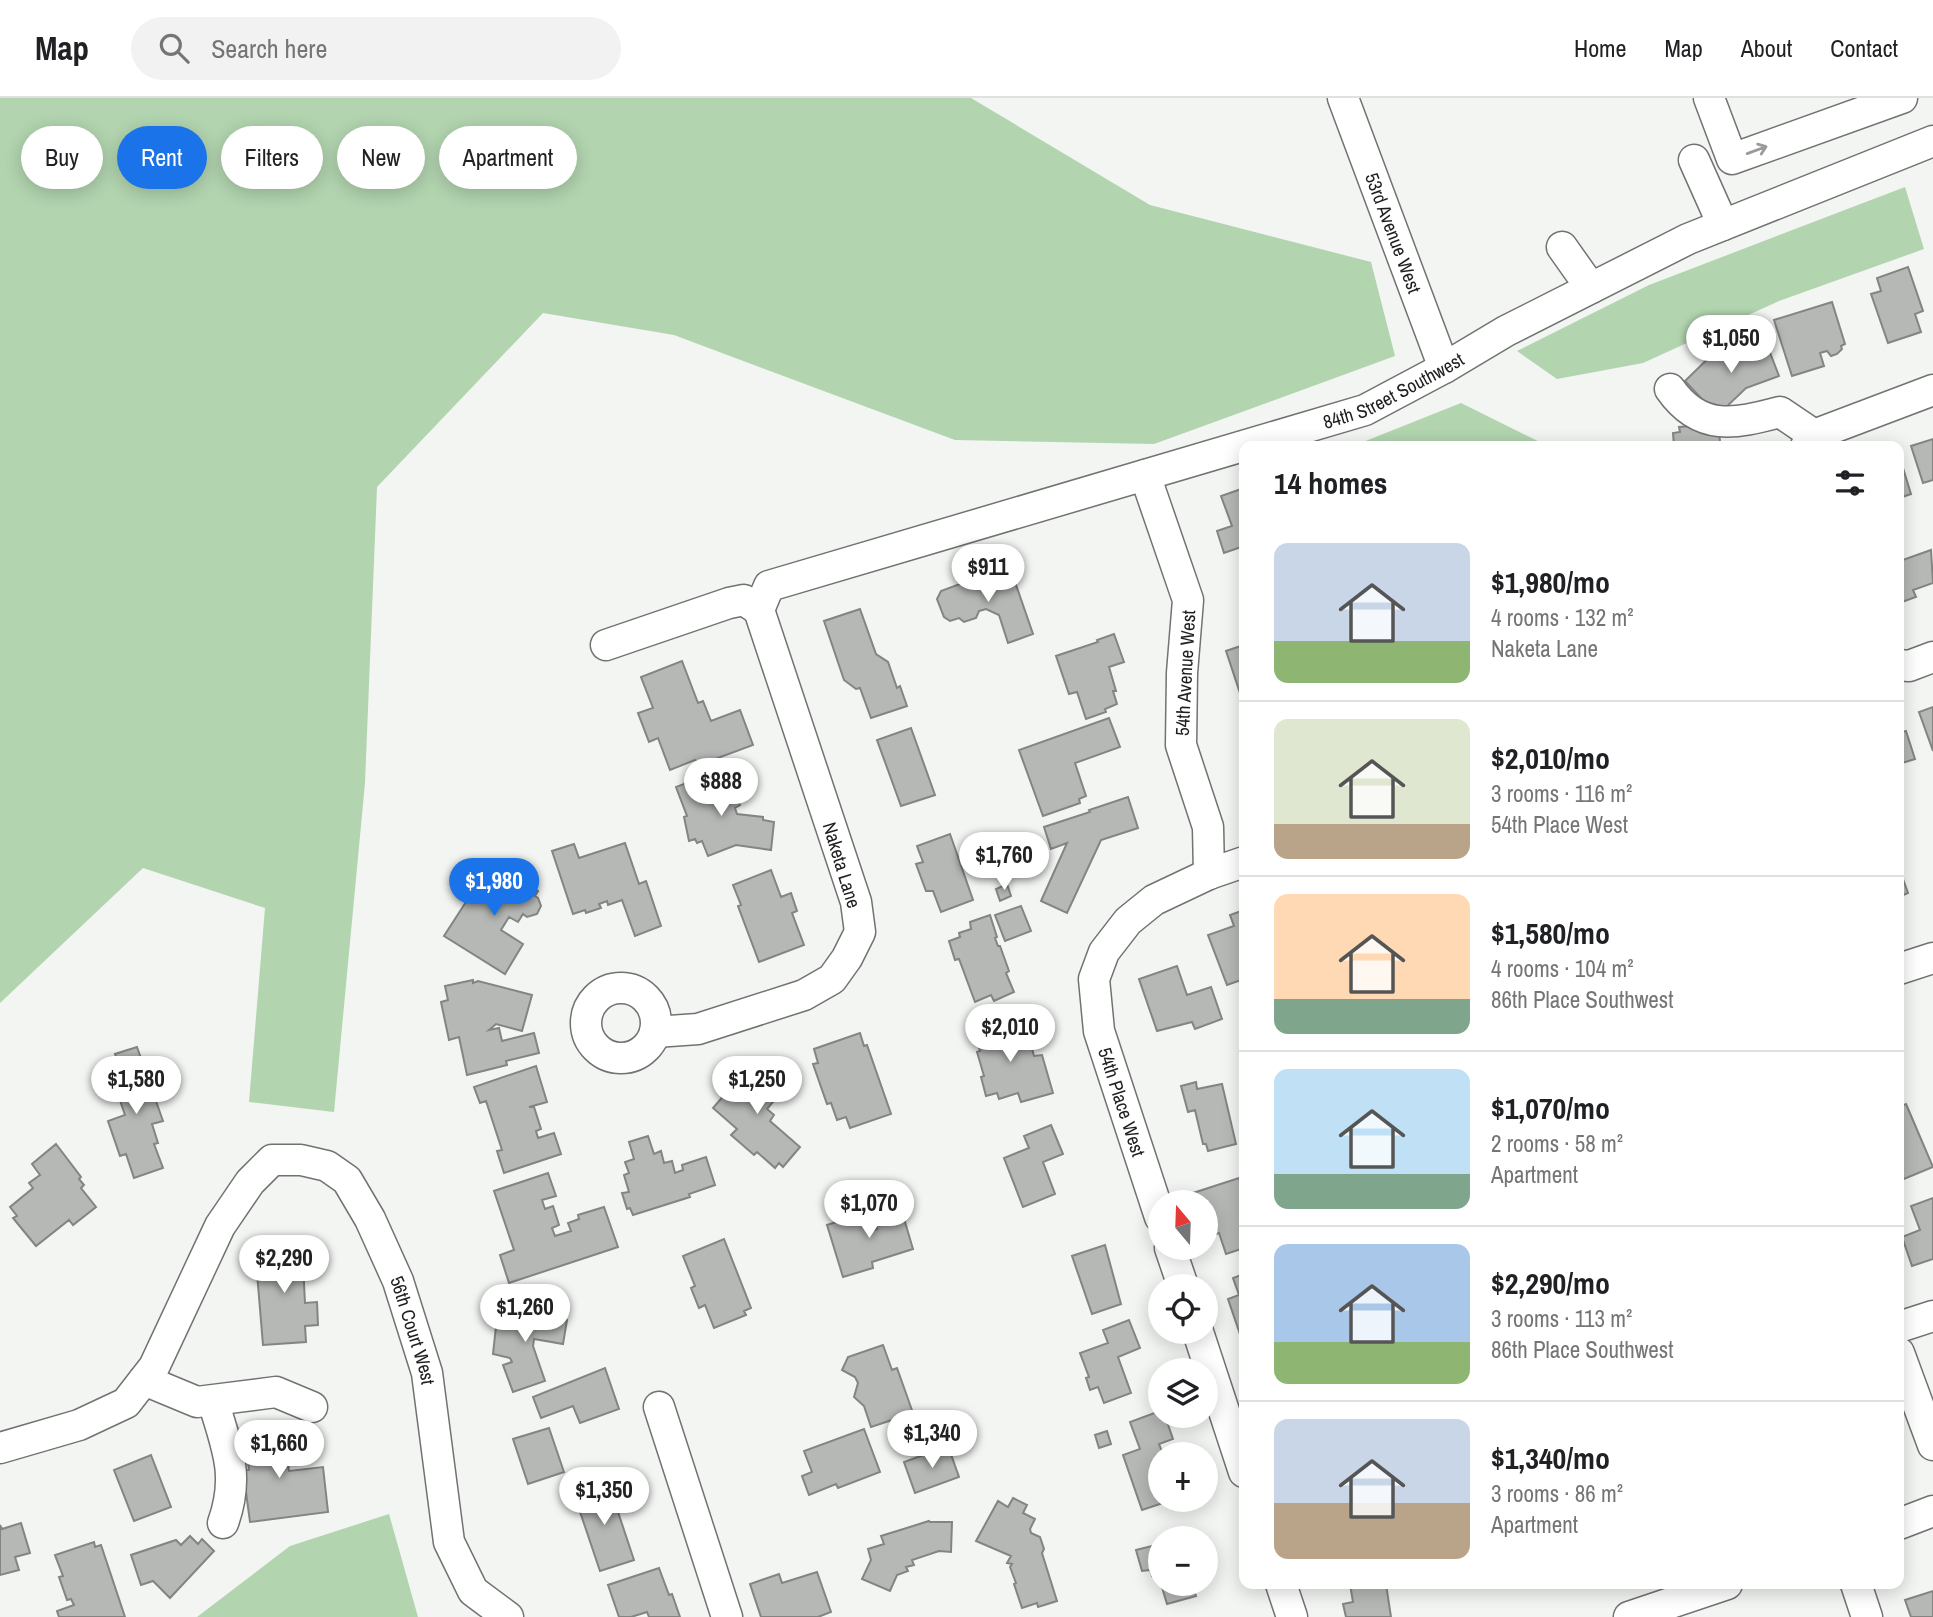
<!DOCTYPE html>
<html lang="en">
<head>
<meta charset="utf-8">
<style>
  body { margin:0; font-family:"Archivo Narrow",sans-serif; background:#f2f2f2; color:#202124; height:100vh; display:flex; flex-direction:column; font-size:26px; white-space:nowrap }
  * { box-sizing:border-box; margin:0 }
  p { font-size:23px; color:#757577 }
  .icon { flex:none; width:38px; height:38px; fill:none; stroke:currentColor; stroke-width:2; stroke-linecap:round; stroke-linejoin:round }
  .map { position:relative; flex:1; overflow:hidden }
  .sheet { position:absolute; left:1239px; top:343px; width:665px; height:1148px; display:flex; flex-direction:column; background:#fff; border-radius:14px; box-shadow:0 4px 18px #0003 }
  .sheet>* { flex:none }
  .top-card { position:absolute; left:21px; top:28px; width:665px; height:63px; display:flex; gap:14px }
  .needle { width:46px; rotate:341deg }
  .buttons { position:absolute; left:1148px; top:1092px; display:grid; gap:14px }
  .buttons a { display:grid; place-items:center; width:70px; height:70px; border-radius:50%; background:#fff; box-shadow:0 4px 18px #0003; font-size:35px }
  .price { position:absolute; translate:-50% -60px; padding:0 16px; border-radius:24px; background:#fff; color:#222; font-size:23px; line-height:46px; filter:drop-shadow(0 2px 4px #0008) }
  .price::after { content:''; position:absolute; left:50%; top:42px; width:21px; height:16px; margin-left:-10px; background:inherit; clip-path:polygon(0 0,100% 0,50% 100%) }
  .price.current { background:#1a73e8; color:#fff }
  ul { padding:0; list-style:none }
  li { display:flex; align-items:center; gap:21px; height:175px; padding:0 35px }
  li+li { border-top:2px solid #e0e0e0 }
  li span { display:grid; place-items:center; flex:none; width:196px; height:140px; border-radius:14px; color:#555 }
  li>.icon { margin-inline-start:auto }
  span .icon { width:84px; height:84px; fill:#fffc; stroke-width:1 }
  li b { font-size:30px }
  h2 { display:flex; justify-content:space-between; align-items:center; height:84px; padding:0 35px; font-size:30px }
  .tag { padding:0 24px; border-radius:32px; background:#fff; box-shadow:0 4px 18px #0003; font-size:24px; line-height:63px }
  .tag.current { background:#1a73e8; color:#fff }
  header { display:flex; align-items:center; gap:42px; box-sizing:border-box; height:98px; padding:0 35px; background:#fff; border-bottom:2px solid #e0e0e0 }
  header strong { font-size:33px }
  nav { display:flex; gap:38px; margin-inline-start:auto; font-size:24px }
  .search { width:490px; height:63px; background:#f2f2f2; display:flex; align-items:center; gap:18px; box-sizing:border-box; padding:0 24px; border-radius:38px; color:#757577; font-size:26px }
  .map>svg:first-child { display:block }
  .green { fill:#b2d4af }
  .building { fill:#b5b8b5; stroke:#828582; stroke-width:2 }
  .lines { fill:none; stroke-linecap:round; stroke-linejoin:round }
  .minor-casing { stroke:#717370; stroke-width:33 }
  .minor { stroke:#fff; stroke-width:30 }
  .oneway { stroke:#9a9a9a }
  .labels { text-anchor:middle; stroke-width:7; stroke-linejoin:round; paint-order:stroke }
  .street-label { font-size:19px; fill:#1e1f1e; stroke:#fff }
</style>
</head>
<body>
<header>
<strong>Map</strong>
<div class="search"><svg class="icon" aria-label="search" viewBox="0 0 24 24"><circle cx="10" cy="10" r="6"/><path d="M15 15l6 6"/></svg>Search here</div>
<nav><a>Home</a><a>Map</a><a>About</a><a>Contact</a></nav>
</header>
<div class="map">
<svg width="1933" height="1519" viewBox="0 0 1933 1519">
  <rect width="100%" height="100%" fill="#f2f5f2"/>
  <!-- green -->
  <path class="green" d="M 0,0 L 971,0 L 1150,107 L 1371,164 L 1395,258 L 1154,346 L 955,342 L 674,237 L 543,215 L 377,389 L 365,685 L 334,1014 L 249,1004 L 265,810 L 143,770 L 0,905 Z
    M 1905,89 L 1924,151 L 1779,203 L 1643,265 L 1557,281 L 1517,253 L 1649,187 Z
    M 1461,305 L 1548,348 L 1353,348 Z
    M 389,1416 L 418,1519 L 197,1519 L 290,1448 Z"/>
  <!-- building -->
  <path class="building" d="M 1908,169 L 1923,213 L 1915,216 L 1921,234 L 1888,245 L 1871,196 L 1881,193 L 1877,180 Z
    M 1832,204 L 1845,246 L 1841,248 L 1842,251 L 1837,256 L 1831,258 L 1827,253 L 1820,255 L 1824,268 L 1792,278 L 1774,222 Z
    M 1726,243 L 1734,252 L 1738,248 L 1745,255 L 1767,247 L 1779,278 L 1746,290 L 1721,314 L 1713,313 L 1685,283 Z
    M 1691,328 L 1691,330 L 1719,328 L 1720,345 L 1717,345 L 1717,348 L 1674,348 L 1673,335 L 1680,334 L 1679,329 Z
    M 1933,341 L 1933,382 L 1923,385 L 1911,348 Z
    M 1899,357 L 1911,396 L 1899,400 Z
    M 1244,390 L 1244,448 L 1224,455 L 1217,433 L 1232,428 L 1221,398 Z
    M 1931,452 L 1933,485 L 1913,492 L 1916,499 L 1899,505 L 1899,456 L 1901,455 L 1903,462 Z
    M 1004,476 L 1014,481 L 1033,536 L 1008,545 L 999,517 L 986,511 L 979,513 L 976,520 L 964,524 L 959,520 L 950,523 L 944,519 L 937,501 L 941,493 L 973,481 L 979,485 Z
    M 860,511 L 876,556 L 888,564 L 897,590 L 900,588 L 907,608 L 871,620 L 860,590 L 856,591 L 844,582 L 824,523 Z
    M 1114,536 L 1124,564 L 1109,569 L 1116,593 L 1113,593 L 1117,606 L 1105,611 L 1106,614 L 1086,621 L 1077,594 L 1069,596 L 1056,558 L 1098,544 L 1097,542 Z
    M 1244,547 L 1244,593 L 1240,595 L 1226,553 Z
    M 682,563 L 698,605 L 703,603 L 711,623 L 740,612 L 753,647 L 699,667 L 695,662 L 670,672 L 658,640 L 649,644 L 638,615 L 653,610 L 641,579 Z
    M 1933,609 L 1933,653 L 1919,614 Z
    M 1109,620 L 1120,649 L 1075,665 L 1086,698 L 1079,701 L 1080,705 L 1043,718 L 1019,652 Z
    M 911,630 L 935,697 L 901,708 L 877,642 Z
    M 1906,633 L 1915,661 L 1899,666 L 1899,635 Z
    M 710,676 L 715,687 L 727,682 L 733,697 L 736,696 L 740,707 L 735,710 L 737,716 L 763,719 L 763,722 L 774,724 L 771,752 L 736,747 L 708,758 L 702,743 L 697,745 L 695,741 L 689,743 L 684,719 L 687,718 L 676,689 Z
    M 1128,699 L 1138,730 L 1101,742 L 1067,815 L 1041,803 L 1067,745 L 1051,751 L 1044,729 L 1090,714 L 1089,712 Z
    M 950,736 L 973,802 L 941,814 L 933,793 L 926,793 L 916,766 L 923,764 L 917,748 Z
    M 625,745 L 639,786 L 646,783 L 661,828 L 635,838 L 622,802 L 608,807 L 607,803 L 599,806 L 601,810 L 586,815 L 585,812 L 573,816 L 552,753 L 574,746 L 579,760 Z
    M 495,766 L 538,793 L 535,798 L 538,800 L 541,808 L 537,816 L 527,819 L 523,816 L 518,824 L 509,819 L 501,832 L 523,846 L 505,876 L 444,838 L 475,790 L 479,792 Z
    M 1899,770 L 1908,795 L 1899,799 Z
    M 771,772 L 781,799 L 791,795 L 797,813 L 792,815 L 804,847 L 759,864 L 738,808 L 741,807 L 733,787 Z
    M 1007,786 L 1011,798 L 1000,803 L 996,791 Z
    M 1021,808 L 1031,833 L 1005,843 L 995,817 Z
    M 1244,812 L 1244,881 L 1227,887 L 1208,837 L 1234,828 L 1230,817 Z
    M 990,817 L 997,839 L 995,840 L 998,848 L 1000,848 L 1009,873 L 1006,875 L 1014,894 L 994,903 L 991,897 L 975,904 L 959,861 L 955,862 L 949,843 L 960,839 L 959,835 L 971,831 L 970,824 Z
    M 1177,868 L 1187,897 L 1211,889 L 1222,921 L 1195,931 L 1192,924 L 1157,933 L 1139,881 Z
    M 473,882 L 473,885 L 478,883 L 532,897 L 522,933 L 496,926 L 489,932 L 499,930 L 502,943 L 534,935 L 539,955 L 506,963 L 507,967 L 467,977 L 459,939 L 449,942 L 441,904 L 448,902 L 445,888 Z
    M 1012,920 L 1023,949 L 1031,947 L 1034,958 L 1042,957 L 1053,995 L 1021,1004 L 1018,995 L 999,1001 L 997,995 L 986,998 L 981,979 L 984,978 L 977,954 L 980,953 L 974,931 Z
    M 860,935 L 864,948 L 867,947 L 891,1016 L 850,1030 L 846,1019 L 837,1022 L 831,1005 L 827,1006 L 813,966 L 818,965 L 814,951 Z
    M 137,949 L 163,1023 L 152,1026 L 158,1045 L 154,1046 L 163,1070 L 134,1080 L 126,1056 L 120,1058 L 108,1023 L 125,1017 L 113,982 L 123,978 L 115,956 Z
    M 761,966 L 783,985 L 778,991 L 782,993 L 767,1011 L 774,1017 L 770,1023 L 800,1049 L 783,1069 L 779,1065 L 775,1070 L 757,1054 L 754,1057 L 731,1037 L 737,1031 L 713,1010 L 746,972 L 752,977 Z
    M 536,968 L 547,1004 L 529,1009 L 534,1009 L 541,1031 L 536,1033 L 538,1040 L 554,1035 L 561,1056 L 504,1075 L 497,1053 L 502,1052 L 486,1003 L 480,1005 L 474,989 Z
    M 1196,984 L 1197,991 L 1222,986 L 1236,1046 L 1208,1053 L 1206,1046 L 1203,1046 L 1195,1012 L 1188,1014 L 1181,988 Z
    M 1906,1006 L 1933,1069 L 1899,1083 L 1899,1009 Z
    M 1051,1027 L 1063,1056 L 1043,1064 L 1055,1096 L 1023,1109 L 1004,1060 L 1029,1050 L 1024,1038 Z
    M 648,1038 L 654,1056 L 661,1053 L 664,1065 L 672,1063 L 675,1075 L 683,1072 L 682,1067 L 706,1059 L 715,1087 L 689,1096 L 690,1099 L 633,1117 L 630,1110 L 627,1111 L 622,1095 L 629,1094 L 624,1077 L 629,1075 L 625,1064 L 634,1061 L 629,1044 Z
    M 56,1046 L 81,1079 L 79,1081 L 84,1087 L 81,1090 L 96,1109 L 73,1127 L 69,1122 L 36,1148 L 13,1120 L 17,1118 L 10,1109 L 33,1090 L 29,1085 L 40,1077 L 32,1066 Z
    M 548,1075 L 556,1098 L 542,1102 L 545,1111 L 553,1108 L 559,1127 L 552,1130 L 555,1138 L 571,1133 L 568,1125 L 579,1121 L 578,1117 L 604,1109 L 618,1149 L 509,1185 L 500,1157 L 514,1152 L 494,1093 Z
    M 1239,1080 L 1244,1096 L 1244,1150 L 1226,1156 L 1219,1135 L 1207,1139 L 1206,1104 L 1196,1104 L 1193,1095 Z
    M 1933,1100 L 1933,1161 L 1912,1168 L 1902,1139 L 1920,1132 L 1911,1108 Z
    M 900,1107 L 913,1151 L 872,1164 L 873,1170 L 843,1179 L 827,1127 L 862,1116 L 867,1134 L 877,1131 L 872,1115 Z
    M 724,1141 L 751,1210 L 744,1213 L 746,1217 L 714,1230 L 705,1207 L 699,1210 L 691,1190 L 695,1188 L 683,1158 Z
    M 302,1145 L 305,1205 L 317,1204 L 318,1227 L 305,1228 L 306,1244 L 263,1247 L 257,1175 L 260,1174 L 258,1147 Z
    M 1105,1147 L 1121,1206 L 1092,1216 L 1072,1158 Z
    M 1244,1176 L 1244,1248 L 1228,1201 L 1239,1197 L 1233,1180 Z
    M 498,1210 L 567,1222 L 563,1246 L 534,1241 L 533,1248 L 545,1283 L 513,1294 L 503,1267 L 512,1264 L 510,1260 L 493,1256 Z
    M 1129,1222 L 1140,1250 L 1118,1259 L 1131,1295 L 1104,1305 L 1098,1289 L 1090,1292 L 1086,1280 L 1089,1279 L 1080,1255 L 1108,1245 L 1103,1232 Z
    M 883,1247 L 892,1272 L 897,1270 L 913,1315 L 871,1329 L 864,1308 L 854,1299 L 858,1285 L 855,1279 L 842,1272 L 848,1259 Z
    M 605,1270 L 619,1311 L 580,1325 L 573,1308 L 541,1320 L 533,1299 Z
    M 1160,1313 L 1160,1318 L 1165,1318 L 1173,1341 L 1159,1346 L 1163,1356 L 1160,1356 L 1160,1402 L 1172,1402 L 1142,1412 L 1123,1357 L 1140,1351 L 1130,1324 Z
    M 284,1328 L 288,1353 L 281,1354 L 282,1368 L 288,1367 L 289,1373 L 323,1369 L 328,1414 L 250,1424 L 243,1372 L 249,1372 L 244,1333 Z
    M 549,1330 L 564,1374 L 528,1386 L 513,1341 Z
    M 864,1331 L 880,1374 L 838,1390 L 836,1386 L 809,1397 L 802,1378 L 812,1374 L 804,1353 Z
    M 1107,1333 L 1111,1346 L 1099,1350 L 1095,1337 Z
    M 948,1348 L 959,1379 L 915,1395 L 904,1364 Z
    M 151,1357 L 171,1409 L 134,1423 L 114,1372 Z
    M 608,1384 L 634,1462 L 600,1473 L 574,1396 Z
    M 1013,1400 L 1027,1407 L 1023,1415 L 1035,1421 L 1030,1431 L 1031,1435 L 1040,1439 L 1044,1451 L 1042,1455 L 1057,1503 L 1038,1509 L 1037,1505 L 1022,1510 L 1014,1486 L 1016,1485 L 1010,1469 L 1012,1466 L 1007,1465 L 1011,1458 L 976,1443 L 998,1403 L 1008,1409 Z
    M 929,1423 L 930,1424 L 952,1424 L 951,1454 L 939,1453 L 912,1462 L 914,1467 L 906,1469 L 908,1473 L 897,1477 L 890,1493 L 862,1481 L 871,1462 L 868,1451 L 884,1446 L 881,1438 Z
    M 21,1425 L 30,1455 L 15,1459 L 19,1472 L 0,1477 L 0,1427 L 2,1431 Z
    M 190,1438 L 198,1446 L 202,1441 L 214,1453 L 170,1500 L 153,1483 L 141,1487 L 131,1457 L 176,1442 L 181,1447 Z
    M 94,1444 L 95,1449 L 101,1447 L 125,1519 L 59,1519 L 57,1513 L 74,1507 L 71,1501 L 67,1502 L 59,1479 L 63,1478 L 55,1457 Z
    M 1160,1446 L 1160,1481 L 1159,1476 L 1152,1478 L 1150,1472 L 1142,1473 L 1136,1452 Z
    M 659,1470 L 669,1497 L 672,1496 L 680,1519 L 649,1519 L 647,1514 L 631,1519 L 619,1519 L 608,1487 Z
    M 817,1474 L 831,1514 L 818,1519 L 761,1519 L 750,1486 L 779,1476 L 782,1485 Z
    M 1161,1486 L 1192,1486 L 1196,1498 L 1167,1506 Z
    M 1350,1486 L 1386,1486 L 1391,1519 L 1346,1519 L 1343,1506 L 1353,1504 Z
    M 1933,1493 L 1933,1519 L 1911,1519 L 1905,1502 Z"/>
  <g class="lines">
    <defs>
      <g id="minor">
        <path id="s1" d="M 1343,0 L 1444,270"/>
        <path d="M 1709,0 L 1732,61 L 1902,0"/>
        <path d="M 1694,62 L 1723,127"/>
        <path d="M 1562,149 L 1591,190"/>
        <path d="M 1670,291 C 1700,334 1735,326 1780,314 L 1814,337"/>
        <path d="M 1806,348 L 1814,337 L 1933,292"/>
        <path d="M 1145,377 L 1188,502 L 1182,575 L 1181,647 L 1208,729 L 1209,776"/>
        <path id="s2" d="M 759,512 L 769,488 L 1365,312 L 1444,270 L 1506,233 L 1688,141 L 1933,43"/>
        <path d="M 606,547 L 729,505 L 744,502 L 759,512"/>
        <path d="M 1899,567 L 1909,568 L 1933,559"/>
        <path d="M 1899,871 L 1933,860"/>
        <circle cx="621" cy="925" r="35"/>
        <path d="M 655,934 L 698,931 L 804,897 L 832,881 L 847,860 L 860,834 L 856,804 L 759,512"/>
        <path d="M 1160,1119 L 1099,933 L 1094,881 L 1104,854 L 1128,823 L 1154,802 L 1209,776 L 1244,764"/>
        <path d="M 1170,1150 L 1183,1188"/>
        <path d="M 1899,1229 L 1933,1218"/>
        <path d="M 1198,1234 L 1244,1374"/>
        <path d="M 1899,1255 L 1933,1347"/>
        <path d="M 144,1282 L 197,1304 L 276,1294 L 312,1309"/>
        <path d="M 213,1303 C 227,1349 240,1378 223,1425"/>
        <path d="M 659,1309 L 727,1519"/>
        <path id="s3" d="M 0,1350 L 79,1327 L 126,1305 L 154,1269 L 220,1128 L 250,1084 L 272,1062 L 301,1062 L 327,1068 L 347,1082 L 370,1121 L 398,1183 L 427,1275 L 449,1444 L 473,1493 L 508,1519"/>
        <path d="M 1899,1426 L 1933,1413"/>
        <path d="M 1281,1486 L 1292,1519"/>
        <path d="M 1856,1486 L 1867,1519"/>
        <path d="M 1629,1519 L 1727,1486"/>
      </g>
    </defs>
    <!-- minor casing -->
    <use href="#minor" class="minor-casing"/>
    <!-- minor -->
    <use href="#minor" class="minor"/>
  </g>
  <!-- one-way arrows -->
  <defs><path id="oneway-shaft" d="M-6 0H5M1.5-3L5.5 0L1.5 3" fill="none" stroke-width="1.6" stroke-linecap="round" stroke-linejoin="round" transform="scale(1.75)"/></defs>
  <use class="oneway" href="#oneway-shaft" transform="translate(1757 52) rotate(-20)"/>
  <g class="labels">
    <!-- street labels -->
    <g class="street-label">
      <text dy="7" stroke="none"><textPath href="#s1" startOffset="144">53rd Avenue West</textPath></text>
      <text dy="7" stroke="none"><textPath href="#s2" startOffset="681">84th Street Southwest</textPath></text>
      <text transform="translate(1185 575) rotate(-87)" y="7">54th Avenue West</text>
      <text transform="translate(842 767) rotate(73)" y="7">Naketa Lane</text>
      <text transform="translate(1122 1004) rotate(72)" y="7">54th Place West</text>
      <text dy="7" stroke="none"><textPath href="#s3" startOffset="665">56th Court West</textPath></text>
    </g>
  </g>
</svg>
<div class="buttons">
<a><svg class="needle" viewBox="-14 -14 28 28"><path d="M0-13l5 13h-10z" fill="#e53935"/><path d="M0 13l5-13h-10z" fill="#757577"/></svg></a>
<a><svg class="icon" aria-label="locate" viewBox="0 0 24 24"><circle cx="12" cy="12" r="6"/><path d="M12 2v4M12 18v4M2 12h4M18 12h4"/></svg></a>
<a><svg class="icon" aria-label="layers" viewBox="0 0 24 24"><path d="M12 4l9 5-9 5-9-5zM3 14l9 5 9-5"/></svg></a>
<a>+</a>
<a>−</a>
</div>
<b class="price" style="left:1731px;top:277px">$1,050</b>
<b class="price" style="left:988px;top:506px">$911</b>
<b class="price" style="left:721px;top:720px">$888</b>
<b class="price" style="left:1004px;top:794px">$1,760</b>
<b class="price current" style="left:494px;top:820px">$1,980</b>
<b class="price" style="left:1010px;top:966px">$2,010</b>
<b class="price" style="left:136px;top:1018px">$1,580</b>
<b class="price" style="left:757px;top:1018px">$1,250</b>
<b class="price" style="left:869px;top:1142px">$1,070</b>
<b class="price" style="left:284px;top:1197px">$2,290</b>
<b class="price" style="left:525px;top:1246px">$1,260</b>
<b class="price" style="left:932px;top:1372px">$1,340</b>
<b class="price" style="left:279px;top:1382px">$1,660</b>
<b class="price" style="left:604px;top:1429px">$1,350</b>
<div class="top-card">
<a class="tag">Buy</a>
<a class="tag current">Rent</a>
<a class="tag">Filters</a>
<a class="tag">New</a>
<a class="tag">Apartment</a>
</div>
<section class="sheet">
<h2>14 homes<svg class="icon" aria-label="filters" viewBox="0 0 24 24"><path d="M4 7h16M4 17h16"/><circle cx="9" cy="7" r="2"/><circle cx="15" cy="17" r="2"/></svg></h2>
<ul>
<li><span style="background:linear-gradient(#c9d6e8 70%,#8fb573 0)"><svg class="icon" aria-label="home" viewBox="0 0 24 24"><path d="M3 11l9-7 9 7M6 9v11h12V9"/></svg></span><div><b>$1,980/mo</b><p>4 rooms · 132 m²</p><p>Naketa Lane</p></div></li>
<li><span style="background:linear-gradient(#dfe7d0 75%,#b9a48a 0)"><svg class="icon" aria-label="home" viewBox="0 0 24 24"><path d="M3 11l9-7 9 7M6 9v11h12V9"/></svg></span><div><b>$2,010/mo</b><p>3 rooms · 116 m²</p><p>54th Place West</p></div></li>
<li><span style="background:linear-gradient(#ffd9b3 75%,#7fa58c 0)"><svg class="icon" aria-label="home" viewBox="0 0 24 24"><path d="M3 11l9-7 9 7M6 9v11h12V9"/></svg></span><div><b>$1,580/mo</b><p>4 rooms · 104 m²</p><p>86th Place Southwest</p></div></li>
<li><span style="background:linear-gradient(#bfe0f5 75%,#7fa58c 0)"><svg class="icon" aria-label="home" viewBox="0 0 24 24"><path d="M3 11l9-7 9 7M6 9v11h12V9"/></svg></span><div><b>$1,070/mo</b><p>2 rooms · 58 m²</p><p>Apartment</p></div></li>
<li><span style="background:linear-gradient(#a9c7e8 70%,#8fb573 0)"><svg class="icon" aria-label="home" viewBox="0 0 24 24"><path d="M3 11l9-7 9 7M6 9v11h12V9"/></svg></span><div><b>$2,290/mo</b><p>3 rooms · 113 m²</p><p>86th Place Southwest</p></div></li>
<li><span style="background:linear-gradient(#c9d6e8 60%,#b9a48a 0)"><svg class="icon" aria-label="home" viewBox="0 0 24 24"><path d="M3 11l9-7 9 7M6 9v11h12V9"/></svg></span><div><b>$1,340/mo</b><p>3 rooms · 86 m²</p><p>Apartment</p></div></li>
</ul>
</section>
</div>
</body>
</html>
